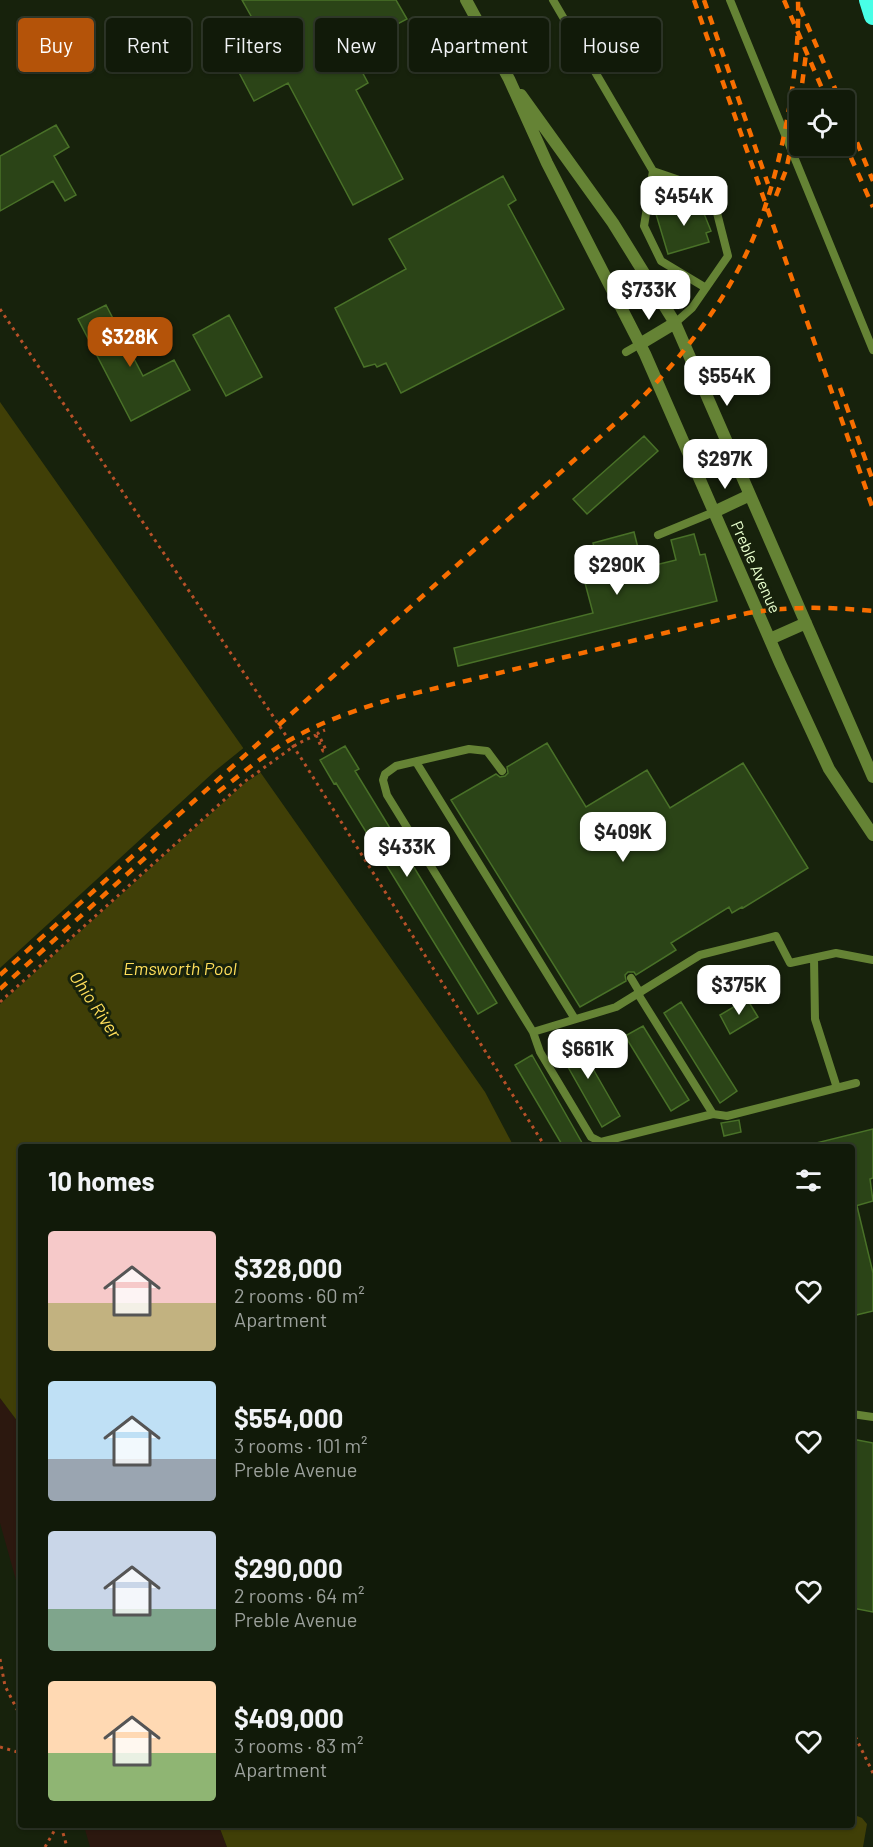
<!DOCTYPE html>
<html lang="en">
<head>
<meta charset="utf-8">
<style>
  body { margin:0; font-family:Barlow,sans-serif; background:#1e2717; color:#f1f3f6; height:100vh; display:flex; flex-direction:column; font-size:22px; white-space:nowrap }
  * { box-sizing:border-box; margin:0 }
  p { font-size:20px; color:#9ca19c }
  .icon { flex:none; width:33px; height:33px; fill:none; stroke:currentColor; stroke-width:2; stroke-linecap:round; stroke-linejoin:round }
  .map { position:relative; flex:1; overflow:hidden }
  .details { position:absolute; left:18px; top:1144px; width:837px; height:684px; display:flex; flex-direction:column; background:#111a09; border-radius:6px; box-shadow:0 2px 4px #0004,0 0 0 2px #30382a }
  .details>* { flex:none }
  .top-card { position:absolute; left:18px; top:18px; width:837px; height:54px; display:flex; gap:12px }
  .fabs { position:absolute; left:789px; top:90px; display:grid; gap:12px }
  .fabs a { display:grid; place-items:center; width:66px; height:66px; border-radius:6px; background:#111a09; box-shadow:0 2px 4px #0004,0 0 0 2px #30382a; font-size:30px }
  .price { position:absolute; translate:-50% -51px; padding:0 14px; border-radius:12px; background:#fff; color:#222; font-size:20px; line-height:39px; filter:drop-shadow(0 2px 3px #0008) }
  .price::after { content:''; position:absolute; left:50%; top:36px; width:18px; height:14px; margin-left:-9px; background:inherit; clip-path:polygon(0 0,100% 0,50% 100%) }
  .price.current { background:#b45309; color:#fff }
  ul { padding:0; list-style:none }
  li { display:flex; align-items:center; gap:18px; height:150px; padding:0 30px }
  li span { display:grid; place-items:center; flex:none; width:168px; height:120px; border-radius:6px; color:#555 }
  li>.icon { margin-inline-start:auto }
  span .icon { width:72px; height:72px; fill:#fffc; stroke-width:1 }
  li b { font-size:26px }
  h2 { display:flex; justify-content:space-between; align-items:center; height:72px; padding:0 30px; font-size:26px }
  .chip { padding:0 21px; border-radius:6px; background:#111a09; box-shadow:0 2px 4px #0004,0 0 0 2px #30382a; font-size:21px; line-height:54px }
  .chip.current { background:#b45309; color:#fff }
  .map>svg:first-child { display:block }
  .green { fill:#2c180f }
  .water { fill:#403f07 }
  .pier { fill:#17220c }
  .building { fill:#2b4417; stroke:#497128; stroke-width:1.5 }
  .lines { fill:none; stroke-linecap:round; stroke-linejoin:round }
  .path { stroke:#b85128; stroke-width:3; stroke-dasharray:3 4.5; stroke-linecap:butt }
  .service { stroke:#658335; stroke-width:8 }
  .tertiary { stroke:#658335; stroke-width:12 }
  .motorway { stroke:#48ffe6; stroke-width:18 }
  .rail { stroke:#f86e00; stroke-width:4.5; stroke-dasharray:9 8; stroke-linecap:butt }
  .path-bridge { stroke:#b85128; stroke-width:3; stroke-dasharray:3 4.5; stroke-linecap:butt }
  .labels { text-anchor:middle; stroke-width:6; stroke-linejoin:round; paint-order:stroke }
  .street-label { font-size:16px; fill:#e8ffcd; stroke:#17220c }
  .water-label { font-size:18px; font-style:italic; fill:#ffdf5b; stroke:#17220c }
</style>
</head>
<body>
<div class="map">
<svg width="873" height="1847" viewBox="0 0 873 1847">
  <rect width="100%" height="100%" fill="#17220c"/>
  <!-- green -->
  <path class="green" d="M 0,1398 L 21,1426 L 21,1598 L 0,1523 Z
    M 84,1826 L 219,1826 L 227,1847 L 90,1847 Z"/>
  <!-- water -->
  <path class="water" d="M 0,402 L 485,1092 L 514,1147 L 21,1148 L 21,1426 L 0,1398 Z
    M 852,1814 L 862,1818 L 867,1824 L 863,1847 L 227,1847 L 219,1826 L 852,1826 Z"/>
  <!-- pier -->
  <path class="pier" d="M 246,746 L 263,771 L 245,783 L 0,1004 L 0,968 L 215,771 Z"/>
  <!-- building -->
  <path class="building" d="M 242,0 L 396,0 L 407,19 L 350,49 L 368,83 L 356,90 L 403,179 L 353,205 L 288,83 L 254,101 L 224,44 L 246,32 L 251,16 Z
    M 56,125 L 69,147 L 54,156 L 76,195 L 65,201 L 53,181 L 0,211 L 0,156 Z
    M 503,176 L 516,200 L 508,205 L 564,309 L 401,393 L 386,363 L 377,367 L 375,364 L 364,367 L 335,308 L 406,269 L 389,239 Z
    M 699,201 L 711,231 L 706,233 L 709,242 L 668,254 L 656,214 Z
    M 106,305 L 143,376 L 174,360 L 190,390 L 131,421 L 78,319 Z
    M 229,315 L 262,377 L 226,396 L 193,335 Z
    M 644,436 L 658,451 L 587,514 L 573,499 Z
    M 634,532 L 643,568 L 676,560 L 671,540 L 694,534 L 700,555 L 705,554 L 717,601 L 458,666 L 454,648 L 593,613 L 585,583 L 602,579 L 593,543 Z
    M 547,743 L 586,807 L 647,770 L 670,808 L 743,763 L 808,868 L 743,908 L 742,907 L 732,913 L 729,907 L 671,943 L 676,950 L 636,975 L 634,972 L 628,972 L 625,975 L 626,981 L 580,1007 L 451,800 L 496,774 L 500,777 L 505,776 L 508,773 L 507,767 Z
    M 345,746 L 359,769 L 355,771 L 497,1003 L 478,1014 L 336,783 L 334,784 L 320,760 Z
    M 747,999 L 758,1017 L 730,1034 L 720,1015 Z
    M 681,1002 L 737,1091 L 720,1103 L 664,1013 Z
    M 643,1026 L 689,1100 L 671,1111 L 625,1036 Z
    M 573,1034 L 620,1116 L 602,1127 L 555,1044 Z
    M 532,1055 L 585,1148 L 564,1148 L 515,1065 Z
    M 739,1120 L 741,1132 L 724,1136 L 721,1123 Z
    M 873,1129 L 873,1178 L 870,1179 L 873,1201 L 852,1207 L 852,1148 L 816,1148 L 816,1143 Z
    M 857,1206 L 873,1273 L 873,1311 L 852,1316 L 852,1207 Z
    M 852,1439 L 873,1443 L 873,1612 L 852,1608 Z"/>
  <g class="lines">
    <!-- path -->
    <path class="path" d="M 0,309 L 301,758 L 546,1148
      M 316,735 L 323,751 L 326,750 L 318,733 L 325,730
      M 0,1659 L 5,1686 L 21,1717
      M 852,1730 L 873,1773
      M 0,1747 L 21,1753
      M 61,1826 L 67,1847
      M 45,1847 L 57,1826"/>
    <!-- service -->
    <path class="service" d="M 553,0 L 653,171 L 691,184 L 716,209 L 728,256 L 692,308 L 675,323
      M 730,0 L 873,350
      M 653,171 L 644,226 L 661,261 L 706,288
      M 626,352 L 640,344
      M 658,535 L 714,512
      M 416,762 L 575,1019
      M 502,771 L 487,751 L 469,749 L 396,766 L 385,774 L 383,780 L 387,795 L 533,1032 L 540,1052 L 591,1137 L 601,1142 L 713,1114 L 727,1116 L 856,1083
      M 814,958 L 815,1019 L 837,1088
      M 631,978 L 640,993
      M 638,994 L 713,1114
      M 533,1032 L 616,1007 L 700,955 L 776,936 L 790,963 L 836,953 L 873,960
      M 852,1414 L 873,1417"/>
    <!-- tertiary -->
    <path class="tertiary" d="M 466,0 L 509,79 L 547,163 L 645,354 L 780,663 L 829,769 L 873,835
      M 521,95 L 613,223 L 675,323 L 873,777
      M 640,344 L 675,323
      M 714,512 L 750,495
      M 770,639 L 806,623"/>
    <!-- motorway -->
    <path class="motorway" d="M 868,0 L 873,16"/>
    <!-- rail -->
    <path class="rail" d="M 694,0 L 873,509
      M 704,0 L 768,184
      M 784,0 L 827,100
      M 800,8 L 840,100
      M 800,100 L 806,54
      M 844,111 L 873,181
      M 844,142 L 873,207
      M 776,196 L 786,170 L 800,106
      M 840,388 L 873,481
      M 218,792 C 244,772 268,751 297,736 C 328,719 362,708 395,698 L 748,613 C 792,606 830,607 873,611
      M 0,975 L 629,411 C 681,359 730,298 757,229 C 772,191 782,149 789,109 C 795,73 799,37 798,0
      M 0,989 L 156,848"/>
    <!-- path-bridge -->
    <path class="path-bridge" d="M 0,1002 L 244,782 L 297,744 L 316,735"/>
  </g>
  <g class="labels">
    <!-- street labels -->
    <g class="street-label">
      <text transform="translate(756 567) rotate(66)" y="6">Preble Avenue</text>
    </g>
    <!-- water labels -->
    <g class="water-label">
      <text x="180" y="975">Emsworth Pool</text>
      <text transform="translate(95 1005) rotate(56)" y="6">Ohio River</text>
    </g>
  </g>
</svg>
<div class="fabs">
<a><svg class="icon" aria-label="locate" viewBox="0 0 24 24"><circle cx="12" cy="12" r="6"/><path d="M12 2v4M12 18v4M2 12h4M18 12h4"/></svg></a>
</div>
<b class="price" style="left:684px;top:227px">$454K</b>
<b class="price" style="left:649px;top:321px">$733K</b>
<b class="price current" style="left:130px;top:368px">$328K</b>
<b class="price" style="left:727px;top:407px">$554K</b>
<b class="price" style="left:725px;top:490px">$297K</b>
<b class="price" style="left:617px;top:596px">$290K</b>
<b class="price" style="left:623px;top:863px">$409K</b>
<b class="price" style="left:407px;top:878px">$433K</b>
<b class="price" style="left:739px;top:1016px">$375K</b>
<b class="price" style="left:588px;top:1080px">$661K</b>
<div class="top-card">
<a class="chip current">Buy</a>
<a class="chip">Rent</a>
<a class="chip">Filters</a>
<a class="chip">New</a>
<a class="chip">Apartment</a>
<a class="chip">House</a>
</div>
<section class="details">
<h2>10 homes<svg class="icon" aria-label="filters" viewBox="0 0 24 24"><path d="M4 7h16M4 17h16"/><circle cx="9" cy="7" r="2"/><circle cx="15" cy="17" r="2"/></svg></h2>
<ul>
<li><span style="background:linear-gradient(#f6c9c9 60%,#c2b280 0)"><svg class="icon" aria-label="home" viewBox="0 0 24 24"><path d="M3 11l9-7 9 7M6 9v11h12V9"/></svg></span><div><b>$328,000</b><p>2 rooms · 60 m²</p><p>Apartment</p></div><svg class="icon" aria-label="heart" viewBox="0 0 24 24"><path d="M12 20l-8-8c-3-5 5-10 8-4 3-6 11-1 8 4z"/></svg></li>
<li><span style="background:linear-gradient(#bfe0f5 65%,#9aa5b1 0)"><svg class="icon" aria-label="home" viewBox="0 0 24 24"><path d="M3 11l9-7 9 7M6 9v11h12V9"/></svg></span><div><b>$554,000</b><p>3 rooms · 101 m²</p><p>Preble Avenue</p></div><svg class="icon" aria-label="heart" viewBox="0 0 24 24"><path d="M12 20l-8-8c-3-5 5-10 8-4 3-6 11-1 8 4z"/></svg></li>
<li><span style="background:linear-gradient(#c9d6e8 65%,#7fa58c 0)"><svg class="icon" aria-label="home" viewBox="0 0 24 24"><path d="M3 11l9-7 9 7M6 9v11h12V9"/></svg></span><div><b>$290,000</b><p>2 rooms · 64 m²</p><p>Preble Avenue</p></div><svg class="icon" aria-label="heart" viewBox="0 0 24 24"><path d="M12 20l-8-8c-3-5 5-10 8-4 3-6 11-1 8 4z"/></svg></li>
<li><span style="background:linear-gradient(#ffd9b3 60%,#8fb573 0)"><svg class="icon" aria-label="home" viewBox="0 0 24 24"><path d="M3 11l9-7 9 7M6 9v11h12V9"/></svg></span><div><b>$409,000</b><p>3 rooms · 83 m²</p><p>Apartment</p></div><svg class="icon" aria-label="heart" viewBox="0 0 24 24"><path d="M12 20l-8-8c-3-5 5-10 8-4 3-6 11-1 8 4z"/></svg></li>
</ul>
</section>
</div>
</body>
</html>
